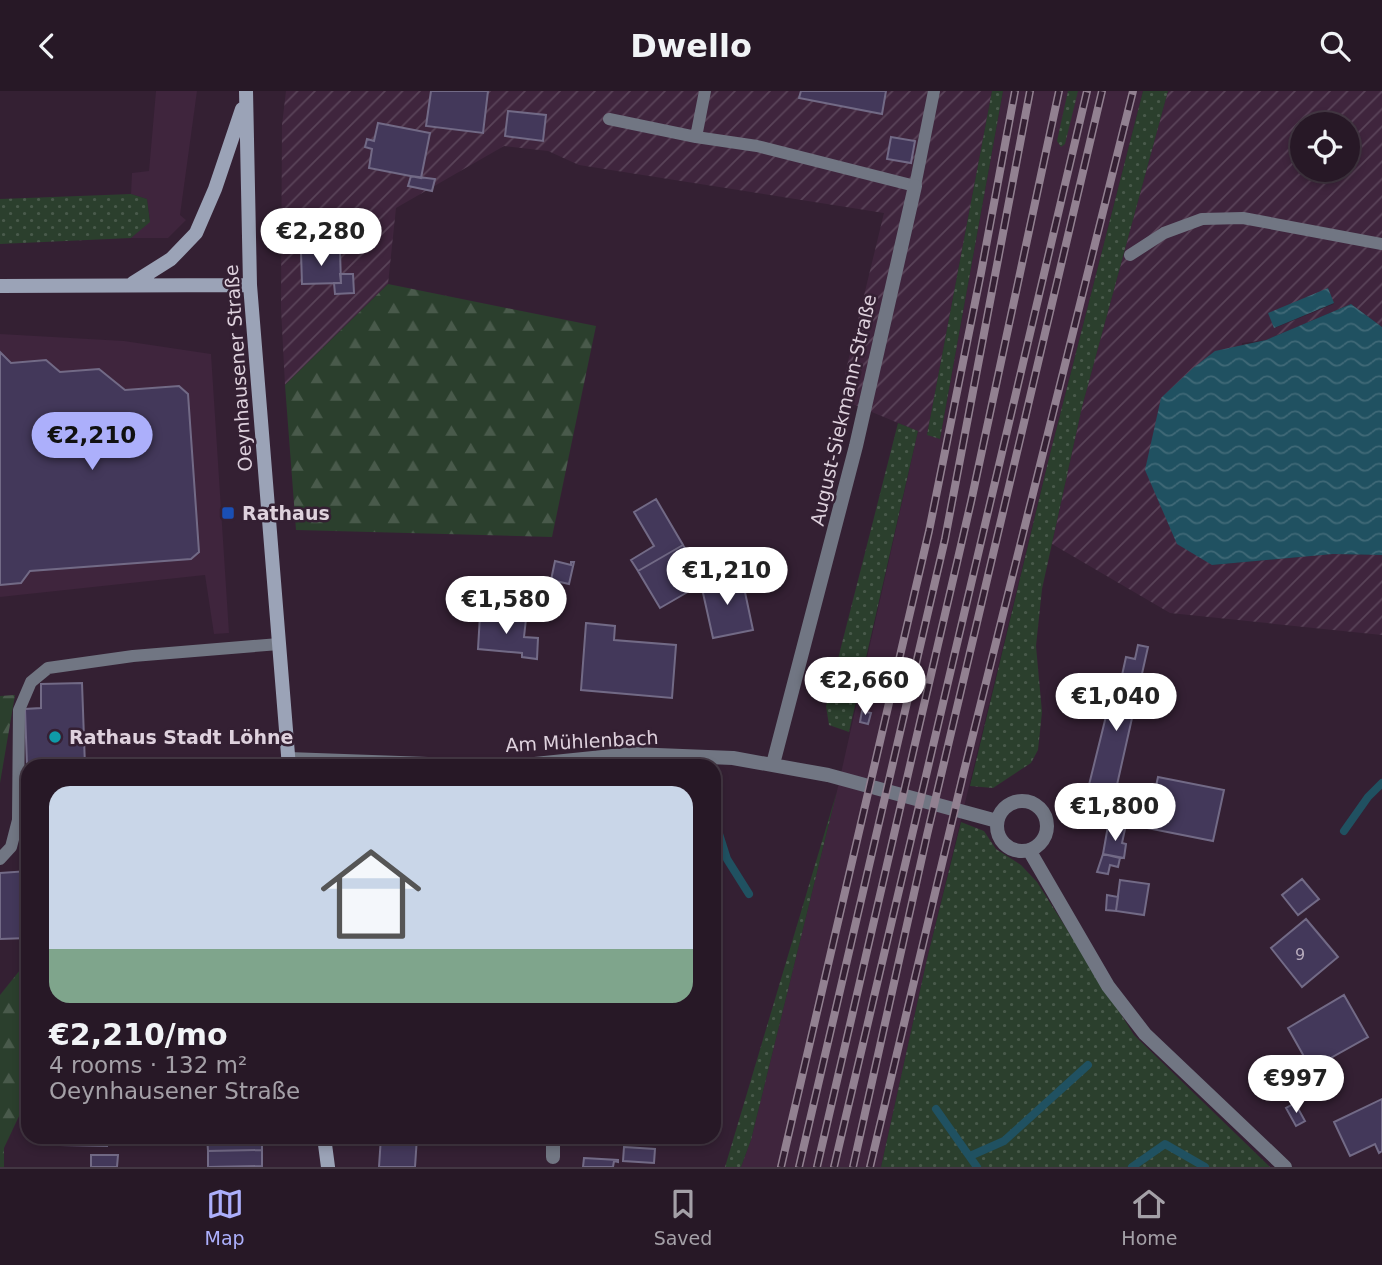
<!DOCTYPE html>
<html lang="en">
<head>
<meta charset="utf-8">
<style>
  body { margin:0; font-family:"DejaVu Sans",sans-serif; background:#332532; color:#f1f3f6; height:100vh; display:flex; flex-direction:column; font-size:26px; white-space:nowrap }
  * { box-sizing:border-box; margin:0 }
  p { font-size:23px; color:#a4a0a7 }
  .icon { flex:none; width:38px; height:38px; fill:none; stroke:currentColor; stroke-width:2; stroke-linecap:round; stroke-linejoin:round }
  .map { position:relative; flex:1; overflow:hidden }
  .details { position:absolute; left:21px; top:668px; width:700px; height:385px; display:flex; flex-direction:column; background:#271826; border-radius:21px; box-shadow:0 4px 10px #0003,0 0 0 2px #433743 }
  .details>* { flex:none }
  .tools { position:absolute; left:1290px; top:21px; display:grid; gap:14px }
  .tools a { display:grid; place-items:center; width:70px; height:70px; border-radius:50%; background:#271826; box-shadow:0 4px 10px #0003,0 0 0 2px #433743; font-size:35px }
  .price { position:absolute; translate:-50% -60px; padding:0 16px; border-radius:24px; background:#fff; color:#222; font-size:23px; line-height:46px; filter:drop-shadow(0 2px 4px #0008) }
  .price::after { content:''; position:absolute; left:50%; top:42px; width:21px; height:16px; margin-left:-10px; background:inherit; clip-path:polygon(0 0,100% 0,50% 100%) }
  .price.active { background:#acaffb; color:#111 }
  ul { padding:0; list-style:none }
  li { display:grid; align-content:center; gap:14px; height:371px; padding:0 28px }
  li+li { border-top:2px solid #433743 }
  li span { display:grid; place-items:center; height:217px; border-radius:21px; color:#555 }
  li>.icon { margin-inline-start:auto }
  span .icon { width:126px; height:126px; fill:#fffc; stroke-width:1 }
  li b { font-size:30px }
  header { display:flex; justify-content:space-between; align-items:center; height:91px; padding:0 28px; background:#271826; font-size:32px; font-weight:700 }
  .dock { display:flex; justify-content:space-around; align-items:center; height:98px; border-top:2px solid #433743; background:#271826; font-size:19px; color:#a4a0a7 }
  .dock a { display:grid; justify-items:center; gap:4px }
  .dock .active { color:#acaffb }
  .map>svg:first-child { display:block }
  .built { fill:#3f253d }
  .industrial { fill:url(#industrial-furrows); fill-rule:evenodd }
  .grass { fill:url(#grass-dots) }
  .forest { fill:url(#forest-firs) }
  .water { fill:url(#water-waves) }
  .lines { fill:none; stroke-linecap:round; stroke-linejoin:round }
  .stream { stroke:#205161; stroke-width:8 }
  .building { fill:#43385a; stroke:#726a86; stroke-width:2 }
  .lane { stroke:#717683; stroke-width:12 }
  .street { stroke:#717683; stroke-width:14 }
  .secondary { stroke:#9ba3b7; stroke-width:14 }
  .rail-casing { stroke:#928191; stroke-width:8 }
  .rail { stroke:#342033; stroke-width:5; stroke-dasharray:16; stroke-linecap:butt }
  .transit-dot { fill:#1a4fb4; stroke:#342033; stroke-width:2.5 }
  .culture-dot { fill:#0f9aa8; stroke:#342033; stroke-width:2.5 }
  .labels { text-anchor:middle; stroke-width:5; stroke-linejoin:round; paint-order:stroke }
  .number-label { font-size:16px; fill:#b7abbc }
  .street-label { font-size:19px; fill:#ded1dd; stroke:#342033 }
  .poi-label { font-size:19px; font-weight:bold; fill:#ded1dd; stroke:#342033; text-anchor:start }
</style>
</head>
<body>
<header><svg class="icon" aria-label="back" viewBox="0 0 24 24"><path d="M15 5l-7 7 7 7"/></svg>Dwello<svg class="icon" aria-label="search" viewBox="0 0 24 24"><circle cx="10" cy="10" r="6"/><path d="M15 15l6 6"/></svg></header>
<div class="map">
<svg width="1382" height="1076" viewBox="0 0 1382 1076">
  <defs>
    <pattern id="industrial-furrows" width="10" height="10" patternUnits="userSpaceOnUse" patternTransform="scale(1.75)"><rect width="10" height="10" fill="#3f253d"/><path d="M-1 1l2-2M0 10L10 0M9 11l2-2" fill="none" stroke="#5a4459"/></pattern>
    <pattern id="grass-dots" width="8" height="8" patternUnits="userSpaceOnUse" patternTransform="scale(1.75)"><rect width="8" height="8" fill="#2b3f2d"/><path d="M2 2h.1M6 6h.1" fill="none" stroke="#495a4b" stroke-width="1.8" stroke-linecap="round"/></pattern>
    <pattern id="forest-firs" width="22" height="20" patternUnits="userSpaceOnUse" patternTransform="scale(1.75)"><rect width="22" height="20" fill="#2b3f2d"/><path d="M5 1l3.5 6h-7zM16 11l3.5 6h-7z" fill="#495a4b"/></pattern>
    <pattern id="water-waves" width="16" height="10" patternUnits="userSpaceOnUse" patternTransform="scale(1.75)"><rect width="16" height="10" fill="#205161"/><path d="M0 5q4-4 8 0t8 0" fill="none" stroke="#406977"/></pattern>
  </defs>
  <rect width="100%" height="100%" fill="#342033"/>
  <!-- built -->
  <path class="built" d="M 156,0 L 197,0 L 180,124 L 186,129 L 168,147 L 131,147 L 150,130 L 147,108 L 131,103 L 132,82 L 149,80 Z
    M 1003,0 L 1143,0 L 1049,367 L 927,868 L 881,1076 L 741,1076 L 751,1049 L 837,700 L 918,340 L 940,348 Z
    M 0,243 L 124,250 L 211,263 L 229,542 L 214,543 L 205,484 L 0,506 Z"/>
  <!-- industrial -->
  <path class="industrial" d="M 286,0 L 992,0 L 927,344 L 843,309 L 845,283 L 884,122 L 579,74 L 548,60 L 504,55 L 396,117 L 388,193 L 285,294 L 281,217 L 282,34 Z
    M 1168,0 L 1382,0 L 1382,236 L 1351,213 L 1266,249 L 1242,252 L 1212,474 L 1333,463 L 1382,464 L 1382,544 L 1170,522 L 1052,453 L 1082,316 ZM 1302,33 L 1348,33 L 1348,79 L 1302,79 ZM 1328,197 L 1334,213 L 1275,237 Z"/>
  <!-- grass -->
  <path class="grass" d="M 992,0 L 1003,0 L 940,348 L 927,344 Z
    M 1068,0 L 1078,0 L 1065,53 L 1061,56 L 1057,50 Z
    M 1143,0 L 1168,0 L 1082,316 L 1042,498 L 1036,555 L 1042,621 L 1038,659 L 1031,672 L 993,697 L 970,695 L 1049,367 Z
    M 131,103 L 147,108 L 150,131 L 131,147 L 0,153 L 0,108 Z
    M 898,332 L 918,340 L 849,641 L 829,634 L 826,615 Z
    M 837,700 L 751,1049 L 741,1076 L 725,1076 Z
    M 961,731 L 984,740 L 996,758 L 1021,774 L 1037,791 L 1134,944 L 1270,1076 L 881,1076 L 927,868 Z"/>
  <!-- forest -->
  <path class="forest" d="M 388,193 L 596,235 L 552,446 L 296,439 L 285,294 Z
    M 15,604 L 0,692 L 0,605 Z
    M 28,869 L 28,1006 L 4,1057 L 4,1076 L 0,1076 L 0,904 Z"/>
  <!-- water -->
  <path class="water" d="M 1328,197 L 1334,212 L 1274,237 L 1268,222 Z
    M 1351,213 L 1382,236 L 1382,464 L 1333,463 L 1212,474 L 1177,453 L 1145,379 L 1161,307 L 1193,277 L 1215,260 L 1266,249 Z"/>
  <g class="lines">
    <!-- stream -->
    <path class="stream" d="M 714,727 L 727,768 L 749,803
      M 1344,740 L 1368,706 L 1382,692
      M 936,1018 L 977,1076
      M 970,1065 L 1004,1050 L 1088,974
      M 1132,1076 L 1165,1053 L 1205,1076"/>
  </g>
  <!-- building -->
  <path class="building" d="M 431,0 L 488,0 L 483,42 L 426,35 Z
    M 801,0 L 886,0 L 882,23 L 799,7 Z
    M 508,20 L 546,24 L 543,50 L 505,45 Z
    M 378,32 L 430,42 L 421,87 L 369,77 L 372,58 L 365,56 L 367,48 L 374,50 Z
    M 891,46 L 915,50 L 911,72 L 887,68 Z
    M 411,85 L 435,88 L 432,100 L 408,95 Z
    M 340,160 L 341,192 L 302,193 L 301,161 Z
    M 340,183 L 353,183 L 354,202 L 335,203 L 334,192 L 341,192 Z
    M 0,261 L 11,272 L 46,269 L 60,281 L 99,278 L 125,299 L 179,295 L 188,303 L 199,461 L 191,468 L 30,480 L 21,492 L 0,494 Z
    M 656,408 L 683,454 L 638,480 L 631,469 L 654,455 L 634,421 Z
    M 683,454 L 705,491 L 660,517 L 638,480 Z
    M 555,470 L 571,474 L 571,471 L 574,471 L 569,493 L 551,489 Z
    M 742,487 L 753,539 L 713,547 L 701,493 L 704,491 Z
    M 480,524 L 526,528 L 524,546 L 538,547 L 537,568 L 522,566 L 522,562 L 478,558 Z
    M 586,532 L 615,535 L 614,549 L 676,554 L 672,607 L 581,599 Z
    M 1138,554 L 1148,556 L 1112,716 L 1085,710 L 1113,597 L 1119,598 L 1126,566 L 1135,568 Z
    M 82,592 L 85,675 L 28,676 L 28,703 L 25,618 L 41,617 L 41,593 Z
    M 862,620 L 871,622 L 868,633 L 860,631 Z
    M 1158,686 L 1224,699 L 1213,750 L 1147,737 Z
    M 1108,735 L 1125,738 L 1122,752 L 1126,753 L 1124,767 L 1103,763 Z
    M 1103,763 L 1120,767 L 1118,776 L 1110,774 L 1108,783 L 1097,781 Z
    M 28,780 L 28,847 L 0,848 L 0,782 Z
    M 1302,788 L 1319,808 L 1298,824 L 1282,804 Z
    M 1120,789 L 1149,793 L 1144,824 L 1116,820 Z
    M 1107,804 L 1118,806 L 1116,820 L 1106,819 Z
    M 1306,828 L 1338,866 L 1302,896 L 1271,857 Z
    M 1344,904 L 1368,946 L 1311,978 L 1288,937 Z
    M 1382,1008 L 1382,1060 L 1379,1062 L 1375,1053 L 1350,1065 L 1334,1031 Z
    M 1295,1012 L 1305,1030 L 1296,1035 L 1286,1017 Z
    M 61,1046 L 107,1046 L 107,1055 L 61,1054 Z
    M 207,1046 L 262,1046 L 262,1059 L 208,1060 Z
    M 381,1046 L 417,1046 L 415,1076 L 379,1076 Z
    M 624,1056 L 655,1058 L 654,1072 L 623,1070 Z
    M 262,1059 L 262,1075 L 208,1076 L 208,1060 Z
    M 91,1064 L 118,1064 L 117,1076 L 91,1076 Z
    M 584,1067 L 618,1069 L 618,1071 L 614,1070 L 613,1076 L 583,1076 Z"/>
  <g class="lines">
    <!-- lane -->
    <path class="lane" d="M 609,28 L 696,46 L 757,55 L 915,95 L 934,0
      M 696,46 L 705,0
      M 1130,164 L 1164,142 L 1202,128 L 1243,127 L 1382,153
      M 0,768 L 11,756 L 18,729 L 19,619 L 31,591 L 48,577 L 133,565 L 279,553"/>
    <!-- street -->
    <path class="street" d="M 288,668 L 484,675 L 525,674 L 632,663 L 733,667 L 828,684 L 997,730
      M 773,673 L 856,355 L 915,95
      M997 735a25 25 0 1 1 50 0a25 25 0 1 1-50 0Z
      M 1029,759 L 1108,895 L 1145,943 L 1285,1076
      M 553,1066 L 553,1046"/>
    <!-- secondary -->
    <path class="secondary" d="M 246,0 L 250,194 L 289,676
      M 133,192 L 171,168 L 196,142 L 215,98 L 242,18
      M 0,195 L 250,194
      M 324,1046 L 328,1076"/>
    <defs>
      <path id="rail" d="M 781,1076 L 929,440 L 981,182 L 1015,0
        M 799,1076 L 945,448 L 1030,0
        M 817,1076 L 971,411 L 1059,0
        M 834,1076 L 1087,0
        M 853,1076 L 927,744 L 1102,0
        M 870,1076 L 964,680 L 1133,0"/>
    </defs>
    <!-- rail casing -->
    <use href="#rail" class="rail-casing"/>
    <!-- rail -->
    <use href="#rail" class="rail"/>
  </g>
  <!-- markers -->
  <rect class="transit-dot" x="221" y="415" width="14" height="14" rx="3.5"/>
  <circle class="culture-dot" cx="55" cy="646" r="7"/>
  <g class="labels">
    <!-- number labels -->
    <g class="number-label">
      <text x="1300" y="869">9</text>
    </g>
    <!-- street labels -->
    <g class="street-label">
      <text transform="translate(238 277) rotate(-94)" y="7">Oeynhausener Straße</text>
      <text transform="translate(843 319) rotate(-77)" y="7">August-Siekmann-Straße</text>
      <text transform="translate(582 650) rotate(-3)" y="7">Am Mühlenbach</text>
    </g>
    <!-- poi labels -->
    <g class="poi-label">
      <text x="242" y="429">Rathaus</text>
      <text x="69" y="653">Rathaus Stadt Löhne</text>
    </g>
  </g>
</svg>
<div class="tools">
<a><svg class="icon" aria-label="locate" viewBox="0 0 24 24"><circle cx="12" cy="12" r="6"/><path d="M12 2v4M12 18v4M2 12h4M18 12h4"/></svg></a>
</div>
<b class="price" style="left:321px;top:177px">€2,280</b>
<b class="price active" style="left:92px;top:381px">€2,210</b>
<b class="price" style="left:727px;top:516px">€1,210</b>
<b class="price" style="left:506px;top:545px">€1,580</b>
<b class="price" style="left:865px;top:626px">€2,660</b>
<b class="price" style="left:1116px;top:642px">€1,040</b>
<b class="price" style="left:1115px;top:752px">€1,800</b>
<b class="price" style="left:1296px;top:1024px">€997</b>
<section class="details">
<ul>
<li><span style="background:linear-gradient(#c9d6e8 75%,#7fa58c 0)"><svg class="icon" aria-label="home" viewBox="0 0 24 24"><path d="M3 11l9-7 9 7M6 9v11h12V9"/></svg></span><div><b>€2,210/mo</b><p>4 rooms · 132 m²</p><p>Oeynhausener Straße</p></div></li>
</ul>
</section>
</div>
<nav class="dock">
<a class="active"><svg class="icon" aria-label="map" viewBox="0 0 24 24"><path d="M3 6l6-2 6 2 6-2v14l-6 2-6-2-6 2zM9 4v14M15 6v14"/></svg>Map</a>
<a><svg class="icon" aria-label="saved" viewBox="0 0 24 24"><path d="M7 4h10v16l-5-4-5 4z"/></svg>Saved</a>
<a><svg class="icon" aria-label="home" viewBox="0 0 24 24"><path d="M3 11l9-7 9 7M6 9v11h12V9"/></svg>Home</a>
</nav>
</body>
</html>
